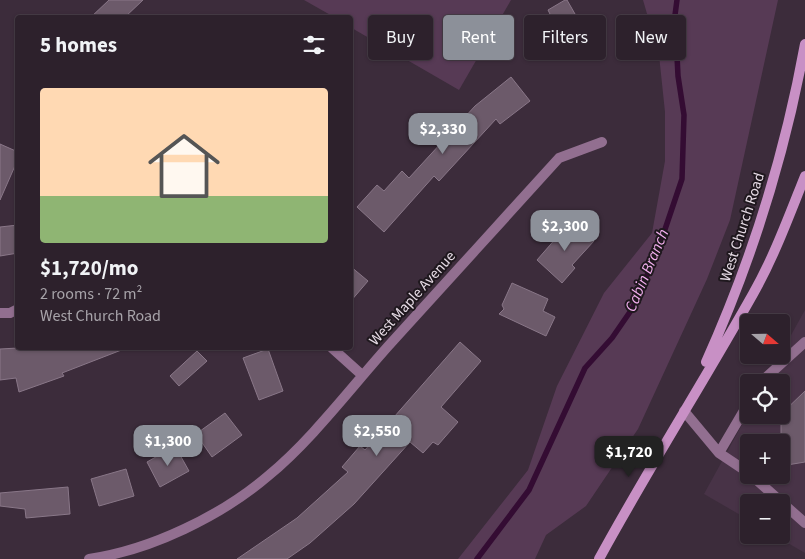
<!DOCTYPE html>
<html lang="en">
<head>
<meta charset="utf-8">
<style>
  body { margin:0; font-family:"Source Sans 3",sans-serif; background:#392e38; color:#f1f3f6; height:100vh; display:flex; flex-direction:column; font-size:19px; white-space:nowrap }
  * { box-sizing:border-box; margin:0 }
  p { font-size:16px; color:#a7a3a9 }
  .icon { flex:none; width:28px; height:28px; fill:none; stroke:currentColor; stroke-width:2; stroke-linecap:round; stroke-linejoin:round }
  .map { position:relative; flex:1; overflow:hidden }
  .panel { position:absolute; left:15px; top:15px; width:338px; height:335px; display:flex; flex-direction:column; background:#2d212c; border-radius:5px; box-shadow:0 1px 4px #0004,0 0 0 1px #483e48 }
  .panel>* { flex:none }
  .guide { position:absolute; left:368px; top:15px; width:362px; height:45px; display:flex; gap:10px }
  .needle { width:32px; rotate:110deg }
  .buttons { position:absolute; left:740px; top:314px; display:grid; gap:10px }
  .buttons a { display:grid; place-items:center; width:50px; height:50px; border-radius:5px; background:#2d212c; box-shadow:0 1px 4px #0004,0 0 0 1px #483e48; font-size:25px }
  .price { position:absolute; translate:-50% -42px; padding:0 11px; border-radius:10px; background:#8c9099; color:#fff; font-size:16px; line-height:32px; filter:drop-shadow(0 1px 2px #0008) }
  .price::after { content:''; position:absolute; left:50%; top:30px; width:15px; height:11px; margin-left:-8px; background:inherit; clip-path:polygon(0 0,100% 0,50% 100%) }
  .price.active { background:#222; color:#fff }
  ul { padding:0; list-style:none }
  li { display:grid; align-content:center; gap:10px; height:265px; padding:0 25px }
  li span { display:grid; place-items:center; height:155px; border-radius:5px; color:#555 }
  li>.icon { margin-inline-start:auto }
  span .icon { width:90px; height:90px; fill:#fffc; stroke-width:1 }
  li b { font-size:21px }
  h2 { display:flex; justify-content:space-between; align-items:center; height:60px; padding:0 25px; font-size:21px }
  .pill { padding:0 18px; border-radius:5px; background:#2d212c; box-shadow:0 1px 4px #0004,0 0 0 1px #483e48; font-size:18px; line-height:45px }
  .pill.active { background:#8c9099; color:#fff }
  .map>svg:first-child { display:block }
  .built { fill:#483347; fill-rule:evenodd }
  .green { fill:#573a55 }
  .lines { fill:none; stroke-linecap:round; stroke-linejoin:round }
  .stream { stroke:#340c33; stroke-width:5.5 }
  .building { fill:#6c5a6a; stroke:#897788 }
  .lane { stroke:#926f90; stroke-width:10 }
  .street { stroke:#926f90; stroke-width:10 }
  .secondary { stroke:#c890c5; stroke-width:10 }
  .labels { text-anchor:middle; stroke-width:4; stroke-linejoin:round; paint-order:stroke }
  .street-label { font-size:15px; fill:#e7dce6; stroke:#1f181e }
  .water-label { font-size:16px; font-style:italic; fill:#f4b0f0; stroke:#1f181e }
</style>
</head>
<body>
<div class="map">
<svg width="805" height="559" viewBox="0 0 805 559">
  <rect width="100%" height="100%" fill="#3c2c3b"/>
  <!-- built -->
  <path class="built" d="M 805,310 L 805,553 L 774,535 L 781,535 L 781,502 L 749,502 L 749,520 L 704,494 L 749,412 L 749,415 L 781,415 L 781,382 L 765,382 ZM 749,442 L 781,442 L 781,475 L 749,475 Z"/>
  <!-- green -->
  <path class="green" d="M 304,0 L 511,0 L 459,90 L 350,27 L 350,18 L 334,17 Z
    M 643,0 L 778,0 L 730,220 L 707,279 L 638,429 L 586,506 L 546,535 L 535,559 L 458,559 L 528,470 L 557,386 L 604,293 L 652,233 L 665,161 L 665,112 L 659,55 Z"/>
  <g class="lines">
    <!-- stream -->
    <path class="stream" d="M 477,559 L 529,490 L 585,368 L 612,338 L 632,309 L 657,253 L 682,179 L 684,115 L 678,76 L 675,15 L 677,0"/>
  </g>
  <!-- building -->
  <path class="building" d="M 109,0 L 143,0 L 124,18 L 90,18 Z
    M 565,0 L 567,0 L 587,35 L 551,54 L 540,33 L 544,30 L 539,21 L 550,14 L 548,10 Z
    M 511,77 L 530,101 L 500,124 L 496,119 L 439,181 L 434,176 L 384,232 L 357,207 L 377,185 L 384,191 L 402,171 L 409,178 L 475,106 Z
    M 0,144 L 18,152 L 18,159 L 0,200 Z
    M 571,221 L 594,241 L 572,265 L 575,268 L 562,283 L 537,260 Z
    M 18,225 L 18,253 L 0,256 L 0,227 Z
    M 350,266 L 368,281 L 350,302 Z
    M 512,283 L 548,299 L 543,311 L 555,317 L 546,336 L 499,314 L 504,309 L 502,305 Z
    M 460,342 L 481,361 L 441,407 L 458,422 L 438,445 L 433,442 L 423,453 L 410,442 L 354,504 L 310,543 L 287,559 L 237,559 L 297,518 L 348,472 L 342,467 L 360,446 L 365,450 Z
    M 18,348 L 124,348 L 124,349 L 62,373 L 64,376 L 19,392 L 16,378 L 0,380 L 0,349 Z
    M 268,349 L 283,391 L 259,400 L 243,358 Z
    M 197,351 L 207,361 L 179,386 L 170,376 Z
    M 805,391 L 805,462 L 781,466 L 781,424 L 776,419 Z
    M 225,413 L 242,435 L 212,457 L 196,434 Z
    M 175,446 L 189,471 L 160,487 L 147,462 Z
    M 126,469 L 134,496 L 99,506 L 91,479 Z
    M 68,487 L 70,514 L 26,518 L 25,509 L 0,506 L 0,493 Z"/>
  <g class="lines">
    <!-- lane -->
    <path class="lane" d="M 761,382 L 805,342
      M 684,411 L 719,453 L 749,473
      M 719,453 L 749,402
      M 751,475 L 805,523"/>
    <!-- street -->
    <path class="street" d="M 0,313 L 10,313 L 18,309
      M 332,348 L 362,375
      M 89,559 C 151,550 221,516 268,476 C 312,440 353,385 391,343 C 447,281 503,220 559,158 L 602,142"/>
    <!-- secondary -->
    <path class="secondary" d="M 706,362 C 752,260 785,154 805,44
      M 599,559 C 648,469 703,383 753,294 C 774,257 789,216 805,176"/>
  </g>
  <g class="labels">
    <!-- street labels -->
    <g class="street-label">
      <text transform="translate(742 227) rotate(-72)" y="5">West Church Road</text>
      <text transform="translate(412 298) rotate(-48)" y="5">West Maple Avenue</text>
    </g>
    <!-- water labels -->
    <g class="water-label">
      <text transform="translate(646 270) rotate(-67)" y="6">Cabin Branch</text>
    </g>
  </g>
</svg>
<div class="buttons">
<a><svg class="needle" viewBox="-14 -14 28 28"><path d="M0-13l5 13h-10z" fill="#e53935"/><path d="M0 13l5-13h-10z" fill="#a7a3a9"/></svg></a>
<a><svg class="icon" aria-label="locate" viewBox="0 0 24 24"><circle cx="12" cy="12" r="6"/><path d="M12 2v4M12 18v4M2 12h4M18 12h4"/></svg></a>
<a>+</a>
<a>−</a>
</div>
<b class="price" style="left:443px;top:155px">$2,330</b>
<b class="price" style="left:565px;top:252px">$2,300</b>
<b class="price" style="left:377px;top:457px">$2,550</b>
<b class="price" style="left:168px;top:467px">$1,300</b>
<b class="price active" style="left:629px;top:478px">$1,720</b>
<div class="guide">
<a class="pill">Buy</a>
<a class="pill active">Rent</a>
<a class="pill">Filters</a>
<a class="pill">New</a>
</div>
<section class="panel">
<h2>5 homes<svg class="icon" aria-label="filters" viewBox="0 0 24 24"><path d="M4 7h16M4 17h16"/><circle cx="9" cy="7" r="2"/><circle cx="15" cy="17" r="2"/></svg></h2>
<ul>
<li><span style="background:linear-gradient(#ffd9b3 70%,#8fb573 0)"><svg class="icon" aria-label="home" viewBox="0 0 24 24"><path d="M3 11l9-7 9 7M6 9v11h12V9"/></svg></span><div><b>$1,720/mo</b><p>2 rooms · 72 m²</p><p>West Church Road</p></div></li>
</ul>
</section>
</div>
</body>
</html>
